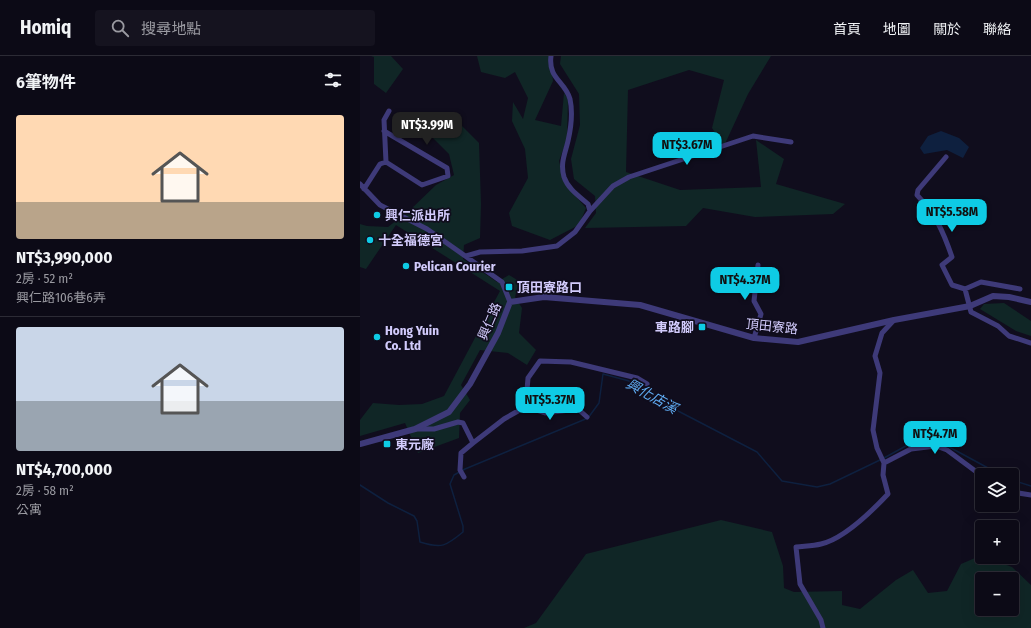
<!DOCTYPE html>
<html lang="zh-TW">
<head>
<meta charset="utf-8">
<style>
  body { margin:0; font-family:"Fira Sans Condensed","Noto Sans TC",sans-serif; background:#15131f; color:#f1f3f6; height:100vh; display:flex; flex-direction:column; font-size:15px; white-space:nowrap }
  * { box-sizing:border-box; margin:0 }
  p { font-size:13px; color:#9a9aa1 }
  .icon { flex:none; width:22px; height:22px; fill:none; stroke:currentColor; stroke-width:2; stroke-linecap:round; stroke-linejoin:round }
  .map { position:relative; flex:1; overflow:hidden }
  .drawer { display:flex; flex-direction:column; background:#0c0a16; width:360px }
  .drawer>* { flex:none }
  .fabs { position:absolute; left:615px; top:412px; display:grid; gap:8px }
  .fabs a { display:grid; place-items:center; width:44px; height:44px; border-radius:4px; background:#0c0a16; box-shadow:0 4px 16px #0002,0 0 0 1px #2c2b35; font-size:20px }
  .price { position:absolute; translate:-50% -34px; padding:0 9px; border-radius:8px; background:#0ecbe5; color:#111; font-size:13px; line-height:26px; filter:drop-shadow(0 1px 2px #0008) }
  .price::after { content:''; position:absolute; left:50%; top:24px; width:12px; height:9px; margin-left:-6px; background:inherit; clip-path:polygon(0 0,100% 0,50% 100%) }
  .price.on { background:#222; color:#fff }
  ul { padding:0; list-style:none }
  li { display:grid; align-content:center; gap:8px; height:212px; padding:0 16px }
  li+li { border-top:1px solid #2c2b35 }
  li span { display:grid; place-items:center; height:124px; border-radius:4px; color:#555 }
  li>.icon { margin-inline-start:auto }
  span .icon { width:72px; height:72px; fill:#fffc; stroke-width:1 }
  li b { font-size:17px }
  h2 { display:flex; justify-content:space-between; align-items:center; height:48px; padding:0 16px; font-size:17px }
  header { display:flex; align-items:center; gap:24px; box-sizing:border-box; height:56px; padding:0 20px; background:#0c0a16; border-bottom:1px solid #2c2b35 }
  header strong { font-size:19px }
  nav { display:flex; gap:22px; margin-inline-start:auto; font-size:14px }
  .search { width:280px; height:36px; background:#15131f; display:flex; align-items:center; gap:10px; box-sizing:border-box; padding:0 14px; border-radius:4px; color:#9a9aa1; font-size:15px }
  main { display:flex; flex:1; min-height:0 }
  .map>svg:first-child { display:block }
  .green { fill:#102626; fill-rule:evenodd }
  .water { fill:#0e203f }
  .lines { fill:none; stroke-linecap:round; stroke-linejoin:round }
  .stream { stroke:#0e203f; stroke-width:1.5 }
  .minor { stroke:#3e3a79; stroke-width:5 }
  .tertiary { stroke:#3e3a79; stroke-width:6 }
  .poi-dot { fill:#0ecbe5; stroke:#100d1d; stroke-width:1.5 }
  .labels { text-anchor:middle; stroke-width:3.5; stroke-linejoin:round; paint-order:stroke }
  .poi-label { font-size:13px; font-weight:bold; fill:#d2cbfc; stroke:#100d1d; text-anchor:start }
  .street-label { font-size:13px; fill:#d2cbfc; stroke:#100d1d }
  .water-label { font-size:14px; font-style:italic; fill:#60adf5; stroke:#100d1d }
</style>
</head>
<body>
<header>
<strong>Homiq</strong>
<div class="search"><svg class="icon" aria-label="search" viewBox="0 0 24 24"><circle cx="10" cy="10" r="6"/><path d="M15 15l6 6"/></svg>搜尋地點</div>
<nav><a>首頁</a><a>地圖</a><a>關於</a><a>聯絡</a></nav>
</header>
<main>
<section class="drawer">
<h2>6筆物件<svg class="icon" aria-label="filters" viewBox="0 0 24 24"><path d="M4 7h16M4 17h16"/><circle cx="9" cy="7" r="2"/><circle cx="15" cy="17" r="2"/></svg></h2>
<ul>
<li><span style="background:linear-gradient(#ffd9b3 70%,#b9a48a 0)"><svg class="icon" aria-label="home" viewBox="0 0 24 24"><path d="M3 11l9-7 9 7M6 9v11h12V9"/></svg></span><div><b>NT$3,990,000</b><p>2房 · 52 m²</p><p>興仁路106巷6弄</p></div></li>
<li><span style="background:linear-gradient(#c9d6e8 60%,#9aa5b1 0)"><svg class="icon" aria-label="home" viewBox="0 0 24 24"><path d="M3 11l9-7 9 7M6 9v11h12V9"/></svg></span><div><b>NT$4,700,000</b><p>2房 · 58 m²</p><p>公寓</p></div></li>
</ul>
</section>
<div class="map">
<svg width="671" height="572" viewBox="0 0 671 572">
  <rect width="100%" height="100%" fill="#100d1d"/>
  <!-- green -->
  <path class="green" d="M 11,0 L 31,0 L 43,13 L 26,37 L 14,28 L 14,1 Z
    M 117,0 L 191,0 L 193,25 L 175,64 L 201,70 L 204,37 L 208,43 L 207,83 L 199,105 L 205,128 L 226,152 L 219,169 L 190,184 L 152,170 L 149,157 L 168,122 L 165,93 L 152,65 L 153,46 L 163,63 L 168,42 L 155,16 L 145,22 L 121,16 Z
    M 201,0 L 411,0 L 388,38 L 364,90 L 352,72 L 364,24 L 329,14 L 268,34 L 266,116 L 320,134 L 401,131 L 396,84 L 424,103 L 416,128 L 485,148 L 473,158 L 395,161 L 343,152 L 326,170 L 225,172 L 236,157 L 235,140 L 214,123 L 211,103 L 220,69 L 219,38 L 200,8 Z
    M 88,56 L 119,87 L 121,148 L 120,182 L 104,189 L 103,203 L 137,226 L 149,219 L 159,225 L 155,241 L 162,252 L 159,277 L 176,294 L 167,309 L 148,297 L 120,294 L 101,329 L 110,344 L 100,357 L 99,382 L 58,397 L 45,367 L 0,380 L 0,364 L 13,347 L 39,349 L 62,348 L 84,340 L 140,235 L 36,169 L 6,213 L 0,211 L 0,168 L 7,170 L 28,171 L 51,153 L 76,129 L 94,119 L 89,98 L 63,72 Z
    M 644,247 L 671,265 L 671,280 L 656,275 L 620,253 L 624,248 Z
    M 361,464 L 412,476 L 423,510 L 424,532 L 434,536 L 482,535 L 482,549 L 500,553 L 536,524 L 553,514 L 568,537 L 587,535 L 601,508 L 622,499 L 622,501 L 625,501 L 652,511 L 671,529 L 671,572 L 164,572 L 176,567 L 226,498 ZM 622,523 L 652,523 L 652,553 L 622,553 Z"/>
  <!-- water -->
  <path class="water" d="M 581,75 L 599,82 L 609,91 L 603,102 L 587,94 L 564,98 L 560,92 L 568,80 Z"/>
  <g class="lines">
    <!-- stream -->
    <path class="stream" d="M 524,402 L 553,386 L 580,386 L 641,419
      M 652,424 L 671,430
      M 0,429 L 28,447 L 54,460 L 57,465 L 60,486 C 82,493 86,490 103,476 L 103,470 L 90,428 L 94,419 L 105,413 L 228,362 L 239,347 L 243,318 L 269,325 L 295,343 L 397,396 L 422,425 L 457,431 L 470,428 L 520,404"/>
    <!-- minor -->
    <path class="minor" d="M 24,75 L 87,112 L 88,120 L 62,129 L 26,106
      M 586,101 L 558,134 L 557,139 C 576,159 583,175 592,201 L 582,209 L 592,229 L 605,233 L 611,256 L 638,270 L 649,280 L 671,287
      M 0,128 L 20,149 L 67,173 L 142,226 L 150,246
      M 4,133 L 20,108 L 26,106 L 24,64 L 29,55
      M 230,155 L 253,130 L 269,121 L 393,80 L 431,86
      M 106,200 L 120,196 L 162,195 L 197,190 L 215,176 L 230,155 L 228,148 C 219,140 208,133 204,121 C 200,107 205,98 208,85 C 211,72 213,57 210,43 C 205,25 188,23 191,0
      M 605,233 L 621,226 L 660,233
      M 394,282 L 401,258 L 394,245 L 398,209
      M 161,349 L 185,357 L 218,353 L 227,361
      M 56,373 L 74,373 L 98,366 L 103,367 L 113,387 L 144,363 L 158,355 L 167,334 L 168,322 L 180,305 L 211,306 L 277,322 L 287,328
      M 524,407 L 551,393 L 576,390 L 587,394 L 622,420
      M 104,421 L 100,414 L 101,397 L 113,387
      M 652,436 L 671,439
      M 463,572 L 461,564 L 440,528 L 436,491 C 444,490 453,490 461,488 C 483,483 512,455 528,438 L 523,419 L 524,407 L 517,392 L 513,374 L 520,317 L 515,300 L 522,277 L 534,264"/>
    <!-- tertiary -->
    <path class="tertiary" d="M 0,388 L 55,373 L 89,356 L 110,328 L 138,277 L 150,246 L 184,241 L 280,249 L 394,282 L 438,286 L 534,264 L 610,250 L 633,240 L 649,241 L 671,246"/>
  </g>
  <!-- markers -->
  <g class="poi-dot">
    <circle cx="17" cy="159" r="4"/>
    <circle cx="10" cy="184" r="4"/>
    <circle cx="46" cy="210" r="4"/>
    <rect x="145" y="227" width="8" height="8" rx="2"/>
    <rect x="338" y="267" width="8" height="8" rx="2"/>
    <circle cx="17" cy="281" r="4"/>
    <rect x="23" y="384" width="8" height="8" rx="2"/>
  </g>
  <g class="labels">
    <!-- poi labels -->
    <g class="poi-label">
      <text x="25" y="164">興仁派出所</text>
      <text x="18" y="189">十全福德宮</text>
      <text x="54" y="215">Pelican Courier</text>
      <text x="157" y="236">頂田寮路口</text>
      <text x="334" y="276" text-anchor="end">車路腳</text>
      <text x="25" y="279">Hong Yuin<tspan x="25" dy="15">Co. Ltd</tspan></text>
      <text x="35" y="393">東元廠</text>
    </g>
    <!-- street labels -->
    <g class="street-label">
      <text transform="translate(129 265) rotate(-67)" y="5">興仁路</text>
      <text transform="translate(412 270) rotate(6)" y="5">頂田寮路</text>
    </g>
    <!-- water labels -->
    <g class="water-label">
      <text transform="translate(292 340) rotate(29)" y="5">興化店溪</text>
    </g>
  </g>
</svg>
<div class="fabs">
<a><svg class="icon" aria-label="layers" viewBox="0 0 24 24"><path d="M12 4l9 5-9 5-9-5zM3 14l9 5 9-5"/></svg></a>
<a>+</a>
<a>−</a>
</div>
<b class="price on" style="left:67px;top:90px">NT$3.99M</b>
<b class="price" style="left:327px;top:110px">NT$3.67M</b>
<b class="price" style="left:592px;top:177px">NT$5.58M</b>
<b class="price" style="left:385px;top:245px">NT$4.37M</b>
<b class="price" style="left:190px;top:365px">NT$5.37M</b>
<b class="price" style="left:575px;top:399px">NT$4.7M</b>
</div>
</main>
</body>
</html>
